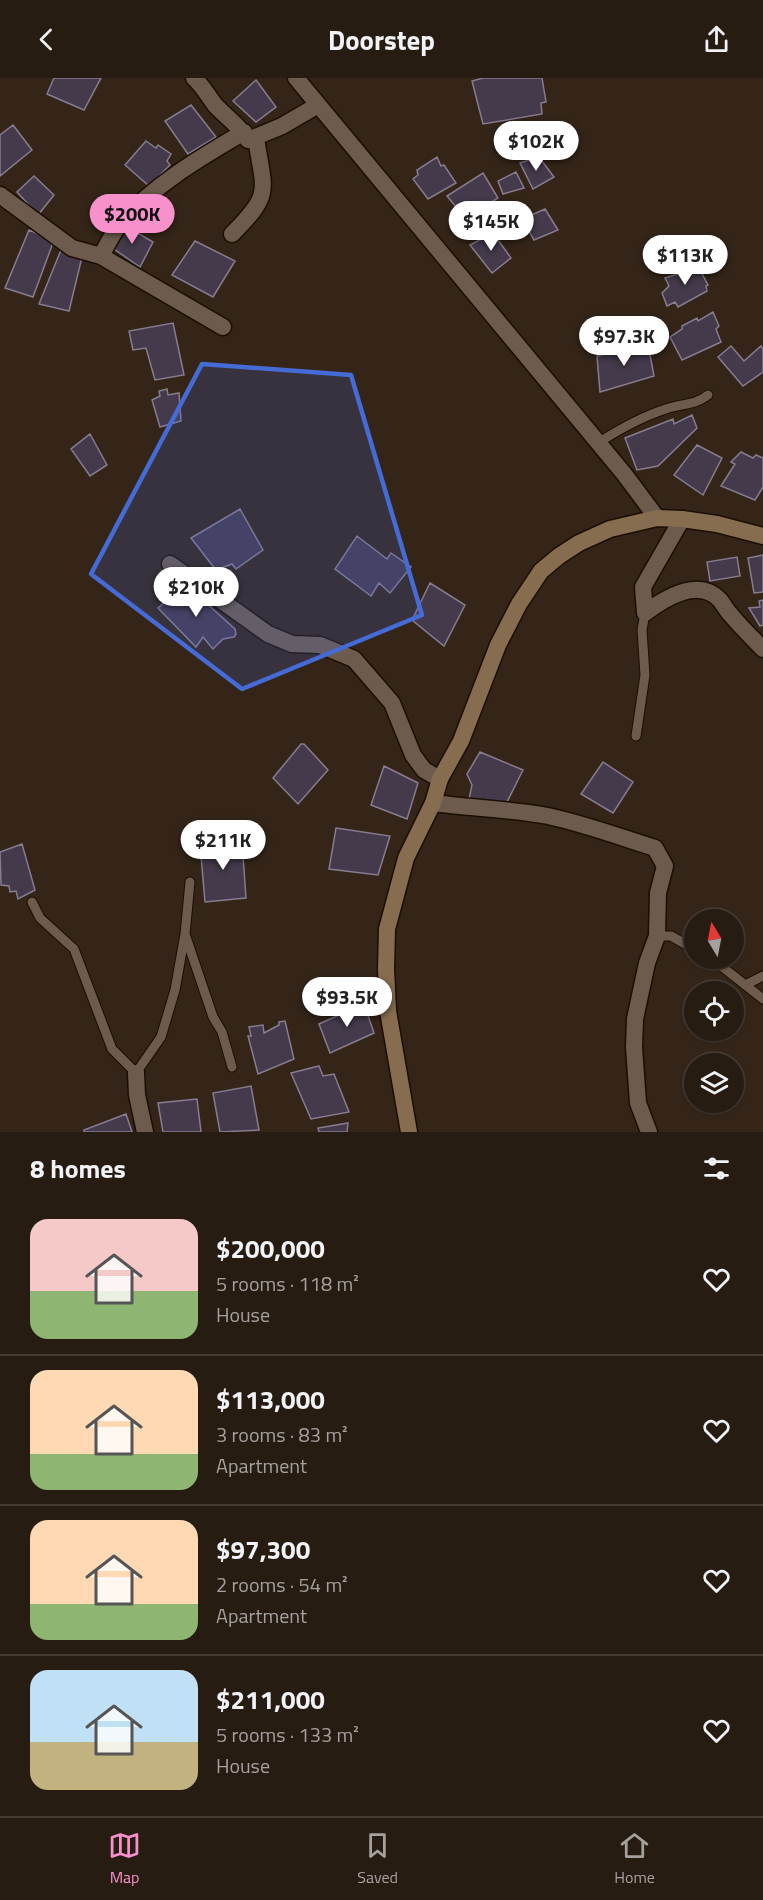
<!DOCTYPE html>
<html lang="en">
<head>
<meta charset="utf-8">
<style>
  body { margin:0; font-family:"Titillium Web",sans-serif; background:#332920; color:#f1f3f6; height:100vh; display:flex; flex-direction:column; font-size:22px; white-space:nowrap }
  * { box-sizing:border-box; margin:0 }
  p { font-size:20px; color:#a4a19f }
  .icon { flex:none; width:33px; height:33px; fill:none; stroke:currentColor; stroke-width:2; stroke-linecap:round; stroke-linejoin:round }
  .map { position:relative; height:1054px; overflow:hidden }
  .drawer { display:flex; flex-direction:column; background:#271c12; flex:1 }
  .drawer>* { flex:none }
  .needle { width:39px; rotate:350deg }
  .tools { position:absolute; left:684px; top:831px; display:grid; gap:12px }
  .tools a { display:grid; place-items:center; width:60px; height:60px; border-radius:50%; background:#271c12; box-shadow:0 2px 4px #0004,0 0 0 2px #433a32; font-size:30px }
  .price { position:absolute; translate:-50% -51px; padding:0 14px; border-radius:21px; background:#fff; color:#222; font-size:20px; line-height:39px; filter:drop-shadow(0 2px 3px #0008) }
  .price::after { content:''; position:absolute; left:50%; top:36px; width:18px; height:14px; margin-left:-9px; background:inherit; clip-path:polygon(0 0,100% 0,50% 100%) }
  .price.on { background:#f890cb; color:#111 }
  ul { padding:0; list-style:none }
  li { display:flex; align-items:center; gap:18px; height:150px; padding:0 30px }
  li+li { border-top:2px solid #433a32 }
  li span { display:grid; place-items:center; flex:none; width:168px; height:120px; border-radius:18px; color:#555 }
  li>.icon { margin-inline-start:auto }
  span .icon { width:72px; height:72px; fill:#fffc; stroke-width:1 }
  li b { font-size:26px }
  h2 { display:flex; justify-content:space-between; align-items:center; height:72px; padding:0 30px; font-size:26px }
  header { display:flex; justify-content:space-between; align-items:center; height:78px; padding:0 30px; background:#271c12; font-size:27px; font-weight:700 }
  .menu { display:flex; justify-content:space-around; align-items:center; height:84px; border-top:2px solid #433a32; background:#271c12; font-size:16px; color:#a4a19f }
  .menu a { display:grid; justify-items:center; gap:3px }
  .menu .on { color:#f890cb }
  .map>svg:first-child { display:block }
  .building { fill:#443a4b; stroke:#877c90; stroke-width:1.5 }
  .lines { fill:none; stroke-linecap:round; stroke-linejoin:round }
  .service-casing { stroke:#1b0e03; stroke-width:11 }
  .minor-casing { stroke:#1b0e03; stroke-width:19 }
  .tertiary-casing { stroke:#1b0e03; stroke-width:19 }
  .secondary-casing { stroke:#1b0e03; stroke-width:19 }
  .service { stroke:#6d5c4e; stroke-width:9 }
  .minor { stroke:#6d5c4e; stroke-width:16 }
  .tertiary { stroke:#6d5c4e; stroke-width:16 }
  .secondary { stroke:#866d4f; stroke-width:16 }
  .marked { fill:#456bd7; fill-opacity:0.2; stroke:#456bd7; stroke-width:4.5; stroke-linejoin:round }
</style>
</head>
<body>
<header><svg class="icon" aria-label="back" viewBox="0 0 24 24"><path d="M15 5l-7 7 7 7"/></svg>Doorstep<svg class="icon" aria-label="share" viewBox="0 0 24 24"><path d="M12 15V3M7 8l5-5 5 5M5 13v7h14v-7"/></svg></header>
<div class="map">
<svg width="763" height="1054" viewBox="0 0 763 1054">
  <rect width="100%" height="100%" fill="#342518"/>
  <!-- building -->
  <path class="building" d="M 54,0 L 101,0 L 84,32 L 47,16 Z
    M 483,0 L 542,0 L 546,24 L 541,25 L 542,36 L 483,46 L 472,3 Z
    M 256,2 L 276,29 L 256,44 L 233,23 Z
    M 191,27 L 216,59 L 188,76 L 165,43 Z
    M 13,47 L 32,72 L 0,98 L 0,57 Z
    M 146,63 L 156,70 L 158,67 L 171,76 L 167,83 L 170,87 L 149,108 L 125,87 Z
    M 437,79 L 441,88 L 444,87 L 456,105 L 428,121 L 413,101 L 418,97 L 417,92 Z
    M 539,79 L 554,99 L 533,111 L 520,85 Z
    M 516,94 L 524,110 L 503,116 L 498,103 Z
    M 483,95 L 498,120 L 465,140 L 447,118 Z
    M 34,98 L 54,117 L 38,137 L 17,114 Z
    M 545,131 L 558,152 L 534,162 L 522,141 Z
    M 124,147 L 153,164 L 140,189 L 111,169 Z
    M 29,152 L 54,162 L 33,219 L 5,210 Z
    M 493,155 L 511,180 L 492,195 L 470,167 Z
    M 195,163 L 235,183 L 213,219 L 172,197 Z
    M 61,172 L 82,179 L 69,233 L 39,226 Z
    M 693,184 L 695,193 L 700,192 L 708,207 L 706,208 L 707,213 L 678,229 L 675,224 L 667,228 L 662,215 L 669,208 L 665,200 L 678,196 L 677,190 Z
    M 713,234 L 719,248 L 716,251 L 721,264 L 682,282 L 670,259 L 682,251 L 682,248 L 697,240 L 698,243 Z
    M 173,245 L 184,297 L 155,302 L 146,270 L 133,272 L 129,253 Z
    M 648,266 L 654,298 L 600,314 L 597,278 Z
    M 731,268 L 744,283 L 761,268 L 763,271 L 763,294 L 743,308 L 718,279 Z
    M 167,311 L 168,317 L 179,315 L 181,343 L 160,349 L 152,322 L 160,318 L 159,313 Z
    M 692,337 L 697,350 L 658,388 L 637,392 L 625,360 L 673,341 L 674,346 Z
    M 90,356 L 107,387 L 90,398 L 71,371 Z
    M 697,367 L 722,380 L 703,417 L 674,397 Z
    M 741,374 L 753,380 L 756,377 L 763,380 L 763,409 L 755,422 L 721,408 L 735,386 L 731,384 Z
    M 240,431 L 263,472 L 236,491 L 232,486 L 216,492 L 191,460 Z
    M 357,458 L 387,481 L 391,475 L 411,489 L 390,515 L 379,505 L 371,518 L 335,491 Z
    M 763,477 L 763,514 L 754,515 L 748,480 Z
    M 737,479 L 740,498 L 710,503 L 707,484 Z
    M 430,505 L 465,527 L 444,568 L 412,542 Z
    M 185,506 L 235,551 L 236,556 L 234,559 L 223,561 L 213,571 L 203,559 L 196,569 L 158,530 Z
    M 763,522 L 763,547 L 760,548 L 749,530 L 760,529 L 759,523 Z
    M 301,666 L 304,666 L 328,692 L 298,726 L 273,700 Z
    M 480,674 L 523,692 L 506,726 L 469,721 L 472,707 L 467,696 Z
    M 603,684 L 633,704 L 613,735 L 581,716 Z
    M 384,688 L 418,705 L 407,741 L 371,727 Z
    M 336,750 L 390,758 L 378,797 L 329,791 Z
    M 242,764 L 246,820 L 205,824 L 200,766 Z
    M 22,766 L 35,812 L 18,821 L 16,813 L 10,814 L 9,808 L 1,807 L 0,774 Z
    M 364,926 L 374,955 L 330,975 L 319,946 Z
    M 285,943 L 294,981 L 258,996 L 248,958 L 251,958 L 249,949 L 263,947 L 264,955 L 279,947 L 279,944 Z
    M 319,988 L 323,998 L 334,996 L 349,1034 L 311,1041 L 291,995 Z
    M 251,1008 L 259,1052 L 220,1054 L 213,1015 Z
    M 197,1021 L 201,1054 L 163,1054 L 158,1025 Z
    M 126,1036 L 132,1054 L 84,1054 L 84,1052 Z
    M 348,1045 L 347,1054 L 319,1054 L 318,1050 Z"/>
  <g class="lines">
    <defs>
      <path id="service" d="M 598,365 C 621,350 643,338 669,330 C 685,325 695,327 708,317
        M 636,658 L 645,597 L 642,552 L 645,535
        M 32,824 L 40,840 L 74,871 L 112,971 L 136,995 L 161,959 L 175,912 L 185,856 L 190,804
        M 657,858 L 671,858 L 694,871
        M 186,859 L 213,939 L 222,954 L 232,989
        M 711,880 L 763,921
        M 745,907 L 763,898"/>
      <path id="minor" d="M 194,0 C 203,8 208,18 215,27 C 226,39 241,49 248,62 L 282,48 L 318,27
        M 0,117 L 72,170 L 101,178 L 223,249
        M 232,156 C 273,115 264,114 256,60
        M 101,178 C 107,168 112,156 120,146 C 152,108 201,79 244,54
        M 170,486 L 268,556 L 292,566 L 320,567 L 354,581 L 392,625 L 413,677 L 424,692 L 440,701
        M 645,535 C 665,520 698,499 720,522 C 724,527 727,533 731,537 C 741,549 752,560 763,571
        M 645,535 L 643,509 L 682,441
        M 433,725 C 471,730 510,731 548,738 C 585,746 620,759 655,770 L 665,788 L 658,815 L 657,858 L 647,885 L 635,941 L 634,969 L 638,1025 L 649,1054
        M 136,995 L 137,1017 L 145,1054"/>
      <path id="tertiary" d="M 296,0 L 625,397 L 657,440"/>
      <path id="secondary" d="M 409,1054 L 388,933 L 386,891 L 387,851 L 406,780 L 433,725 L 440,701 L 461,663 L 498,567 L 519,526 L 541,493 L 559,478 L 579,465 L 610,451 L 657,440 L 682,441 L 717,446 L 763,458"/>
    </defs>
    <!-- service casing -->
    <use href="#service" class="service-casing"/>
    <!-- minor casing -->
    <use href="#minor" class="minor-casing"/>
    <!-- tertiary casing -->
    <use href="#tertiary" class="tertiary-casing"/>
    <!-- secondary casing -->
    <use href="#secondary" class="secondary-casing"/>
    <!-- service -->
    <use href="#service" class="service"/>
    <!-- minor -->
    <use href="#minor" class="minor"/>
    <!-- tertiary -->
    <use href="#tertiary" class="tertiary"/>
    <!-- secondary -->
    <use href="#secondary" class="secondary"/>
  </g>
  <!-- marked area -->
  <path class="marked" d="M 202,286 L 351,297 L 422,537 L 242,611 L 91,496 Z"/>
</svg>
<div class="tools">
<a><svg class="needle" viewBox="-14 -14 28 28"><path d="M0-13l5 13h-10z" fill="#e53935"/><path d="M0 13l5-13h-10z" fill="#a4a19f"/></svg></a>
<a><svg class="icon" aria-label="locate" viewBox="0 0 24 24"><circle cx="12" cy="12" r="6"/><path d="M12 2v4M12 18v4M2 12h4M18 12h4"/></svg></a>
<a><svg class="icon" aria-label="layers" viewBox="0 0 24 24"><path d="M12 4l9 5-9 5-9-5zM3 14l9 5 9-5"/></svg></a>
</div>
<b class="price" style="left:536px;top:94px">$102K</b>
<b class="price on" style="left:132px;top:167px">$200K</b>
<b class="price" style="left:491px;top:174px">$145K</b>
<b class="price" style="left:685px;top:208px">$113K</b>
<b class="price" style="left:624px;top:289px">$97.3K</b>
<b class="price" style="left:196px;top:540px">$210K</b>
<b class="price" style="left:223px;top:793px">$211K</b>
<b class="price" style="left:347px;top:950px">$93.5K</b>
</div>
<section class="drawer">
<h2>8 homes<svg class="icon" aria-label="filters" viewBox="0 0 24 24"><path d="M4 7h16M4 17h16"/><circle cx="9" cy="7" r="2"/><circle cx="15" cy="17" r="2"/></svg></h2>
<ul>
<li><span style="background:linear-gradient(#f6c9c9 60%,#8fb573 0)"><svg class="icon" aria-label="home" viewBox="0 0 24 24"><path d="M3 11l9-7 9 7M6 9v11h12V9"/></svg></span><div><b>$200,000</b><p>5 rooms · 118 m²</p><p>House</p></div><svg class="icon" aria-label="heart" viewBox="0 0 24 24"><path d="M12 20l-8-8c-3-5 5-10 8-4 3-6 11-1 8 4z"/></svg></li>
<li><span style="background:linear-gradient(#ffd9b3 70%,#8fb573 0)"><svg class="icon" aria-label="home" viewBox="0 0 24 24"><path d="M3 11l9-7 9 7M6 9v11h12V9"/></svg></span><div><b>$113,000</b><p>3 rooms · 83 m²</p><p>Apartment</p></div><svg class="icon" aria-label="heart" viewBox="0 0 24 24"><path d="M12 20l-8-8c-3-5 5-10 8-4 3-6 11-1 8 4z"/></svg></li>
<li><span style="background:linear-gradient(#ffd9b3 70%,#8fb573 0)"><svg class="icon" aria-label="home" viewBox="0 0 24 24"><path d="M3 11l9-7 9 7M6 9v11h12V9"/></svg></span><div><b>$97,300</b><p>2 rooms · 54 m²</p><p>Apartment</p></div><svg class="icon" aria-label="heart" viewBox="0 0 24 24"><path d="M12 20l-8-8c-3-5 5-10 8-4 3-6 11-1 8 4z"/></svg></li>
<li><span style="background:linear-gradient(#bfe0f5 60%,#c2b280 0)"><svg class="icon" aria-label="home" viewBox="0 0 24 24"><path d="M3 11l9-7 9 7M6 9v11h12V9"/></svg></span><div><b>$211,000</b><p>5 rooms · 133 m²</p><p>House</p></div><svg class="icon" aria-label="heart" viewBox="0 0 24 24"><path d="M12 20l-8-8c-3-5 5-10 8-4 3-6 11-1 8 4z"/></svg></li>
</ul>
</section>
<nav class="menu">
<a class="on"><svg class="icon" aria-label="map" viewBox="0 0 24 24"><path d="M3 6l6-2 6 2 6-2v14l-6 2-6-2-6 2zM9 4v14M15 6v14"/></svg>Map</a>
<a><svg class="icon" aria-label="saved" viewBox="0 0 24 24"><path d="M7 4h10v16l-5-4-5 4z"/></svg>Saved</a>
<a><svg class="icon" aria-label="home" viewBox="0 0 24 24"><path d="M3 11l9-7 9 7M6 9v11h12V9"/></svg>Home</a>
</nav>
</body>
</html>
